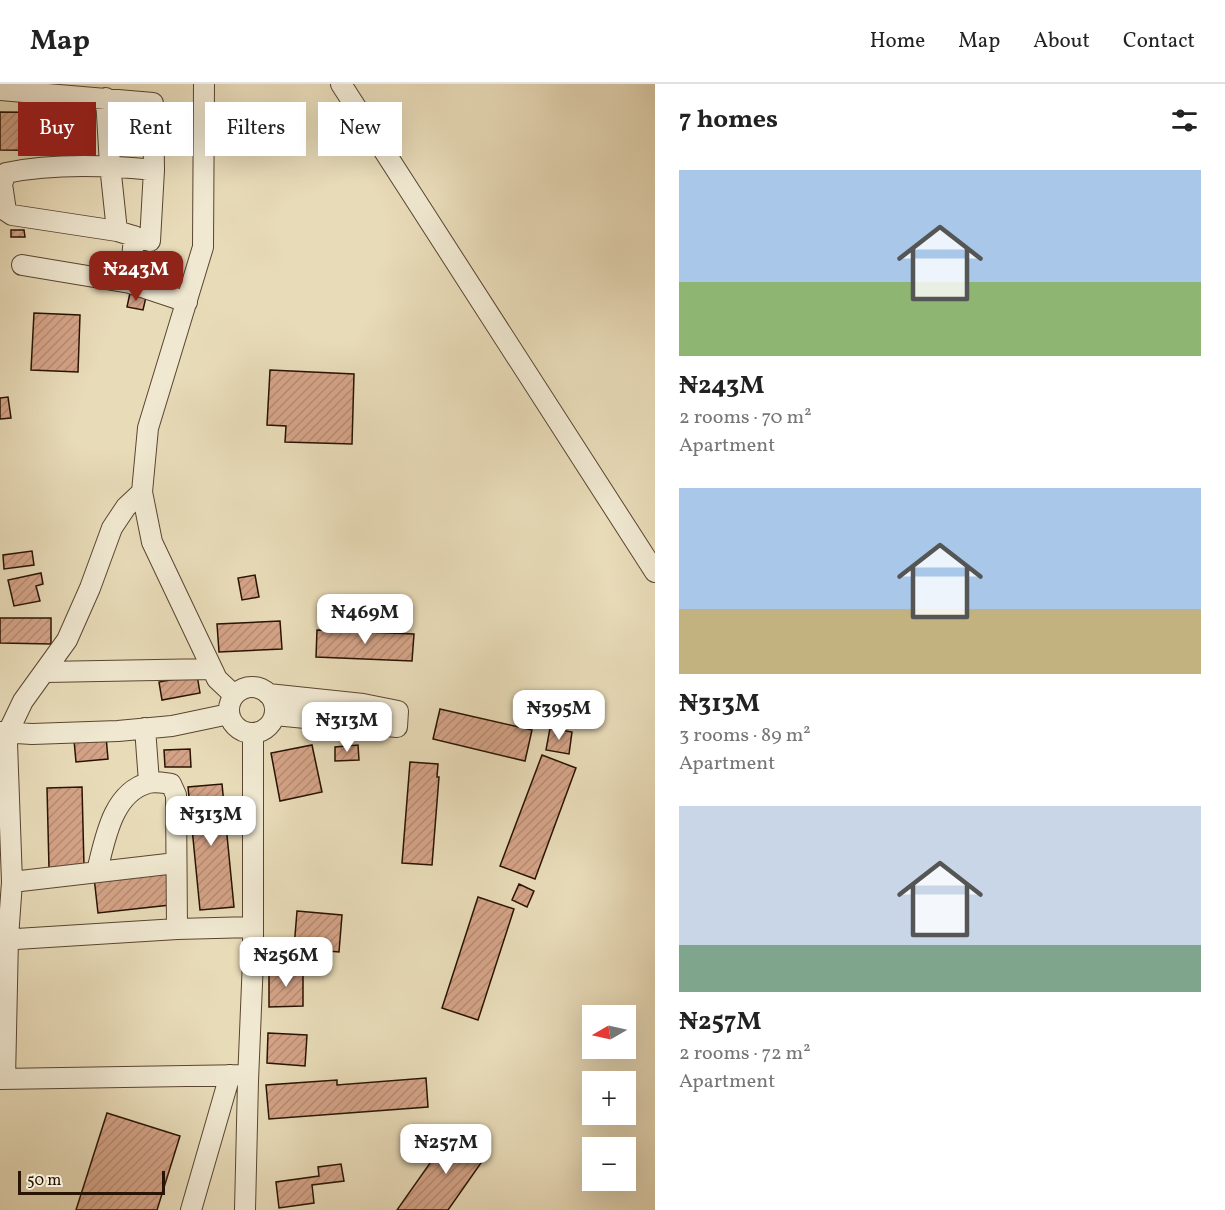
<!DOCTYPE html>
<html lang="en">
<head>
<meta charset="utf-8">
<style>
  body { margin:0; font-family:Vollkorn,serif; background:#f2f2f2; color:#222; height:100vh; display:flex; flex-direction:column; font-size:22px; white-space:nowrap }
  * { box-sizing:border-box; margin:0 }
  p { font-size:20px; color:#767676 }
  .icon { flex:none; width:33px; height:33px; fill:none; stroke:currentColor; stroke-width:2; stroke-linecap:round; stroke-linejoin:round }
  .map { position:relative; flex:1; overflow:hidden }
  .sheet { display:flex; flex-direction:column; background:#fff; width:570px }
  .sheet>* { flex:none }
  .banner { position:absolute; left:18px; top:18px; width:546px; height:54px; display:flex; gap:12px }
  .needle { width:39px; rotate:261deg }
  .tools { position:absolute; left:582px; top:921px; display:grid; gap:12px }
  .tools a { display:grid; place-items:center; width:54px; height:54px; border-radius:0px; background:#fff; box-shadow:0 6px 24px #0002; font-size:30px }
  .scale { position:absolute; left:18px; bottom:15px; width:147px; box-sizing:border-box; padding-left:6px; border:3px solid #291302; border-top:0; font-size:16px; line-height:21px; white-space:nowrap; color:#291302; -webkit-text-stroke:4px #f0e8d1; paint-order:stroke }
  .price { position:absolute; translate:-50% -51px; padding:0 14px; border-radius:12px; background:#fff; color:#222; font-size:20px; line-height:39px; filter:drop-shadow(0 2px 3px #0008) }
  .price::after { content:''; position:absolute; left:50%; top:36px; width:18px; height:14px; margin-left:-9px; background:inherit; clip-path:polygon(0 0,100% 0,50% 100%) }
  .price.current { background:#8f2418; color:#fff }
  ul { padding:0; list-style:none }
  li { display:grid; align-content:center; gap:12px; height:318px; padding:0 24px }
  li span { display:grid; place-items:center; height:186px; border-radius:0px; color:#555 }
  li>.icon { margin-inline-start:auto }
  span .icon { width:108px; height:108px; fill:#fffc; stroke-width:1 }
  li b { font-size:26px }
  h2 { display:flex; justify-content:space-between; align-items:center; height:72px; padding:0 24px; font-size:26px }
  .pill { padding:0 21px; border-radius:0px; background:#fff; box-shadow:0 6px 24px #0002; font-size:21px; line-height:54px }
  .pill.current { background:#8f2418; color:#fff }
  header { display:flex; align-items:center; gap:36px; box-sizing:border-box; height:84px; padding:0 30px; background:#fff; border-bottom:2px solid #e0e0e0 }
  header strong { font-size:28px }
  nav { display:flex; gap:33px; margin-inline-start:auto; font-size:21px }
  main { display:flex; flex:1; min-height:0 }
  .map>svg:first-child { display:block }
  .building { fill:url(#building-hatch); stroke:#291302; stroke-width:1.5 }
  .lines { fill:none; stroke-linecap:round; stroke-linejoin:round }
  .street-casing { stroke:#594530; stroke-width:22 }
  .street { stroke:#f0e8d1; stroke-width:20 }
</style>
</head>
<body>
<header>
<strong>Map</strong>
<nav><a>Home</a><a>Map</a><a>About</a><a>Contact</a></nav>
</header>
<main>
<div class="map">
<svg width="655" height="1126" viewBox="0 0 655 1126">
  <defs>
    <pattern id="building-hatch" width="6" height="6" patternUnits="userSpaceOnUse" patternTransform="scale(1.5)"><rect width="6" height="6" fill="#d4a387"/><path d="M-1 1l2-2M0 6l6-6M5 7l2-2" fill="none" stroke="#b68b73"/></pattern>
  </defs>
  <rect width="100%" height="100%" fill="#e8dbb8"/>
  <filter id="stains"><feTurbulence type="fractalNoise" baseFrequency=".00333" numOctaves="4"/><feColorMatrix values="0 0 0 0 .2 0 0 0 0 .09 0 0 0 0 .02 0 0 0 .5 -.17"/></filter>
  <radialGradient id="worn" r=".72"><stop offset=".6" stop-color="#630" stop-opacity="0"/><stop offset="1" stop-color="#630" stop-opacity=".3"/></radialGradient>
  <!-- building -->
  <path class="building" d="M 0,28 L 94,29 L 94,67 L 0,66 Z
    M 11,146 L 24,146 L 25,153 L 11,153 Z
    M 130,209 L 146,213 L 143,226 L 127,223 Z
    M 34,229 L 80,231 L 78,288 L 31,286 Z
    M 270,286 L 354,290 L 352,360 L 285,358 L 286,342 L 267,341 Z
    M 8,313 L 11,334 L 0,335 L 0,314 Z
    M 32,467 L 34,481 L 4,485 L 3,471 Z
    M 41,489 L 43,500 L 36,502 L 40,517 L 14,522 L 8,496 Z
    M 255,491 L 259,513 L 242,516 L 238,494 Z
    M 0,534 L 51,534 L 51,560 L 0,559 Z
    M 280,537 L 282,565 L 219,568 L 217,540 Z
    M 317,546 L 414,550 L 412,577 L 316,573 Z
    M 197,591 L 200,609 L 162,616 L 159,598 Z
    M 440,625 L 532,646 L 525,677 L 433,655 Z
    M 550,644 L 572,648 L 569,670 L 546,666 Z
    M 106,652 L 108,675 L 76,678 L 74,656 Z
    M 312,661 L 322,708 L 280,717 L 271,669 Z
    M 358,661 L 359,676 L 335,677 L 335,663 Z
    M 190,665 L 191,683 L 165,683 L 164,666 Z
    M 542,671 L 576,684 L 535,795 L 500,782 Z
    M 410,678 L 438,680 L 437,693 L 439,693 L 432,781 L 402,779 Z
    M 222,700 L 234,823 L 200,826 L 188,703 Z
    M 82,703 L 84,782 L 49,784 L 47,704 Z
    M 166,785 L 170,821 L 98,829 L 94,793 Z
    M 519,800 L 534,807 L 527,823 L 512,816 Z
    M 478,813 L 514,825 L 478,936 L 442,924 Z
    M 297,827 L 342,831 L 339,868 L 294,864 Z
    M 269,885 L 303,885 L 303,922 L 269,923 Z
    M 268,949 L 307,951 L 305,982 L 267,979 Z
    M 426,994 L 428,1023 L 269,1035 L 266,1001 L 337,996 L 337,1001 Z
    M 107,1029 L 180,1052 L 157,1126 L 76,1126 Z
    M 454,1045 L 488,1069 L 448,1126 L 397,1126 Z
    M 341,1080 L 344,1097 L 312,1101 L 314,1119 L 279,1124 L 276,1098 L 319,1092 L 318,1083 Z"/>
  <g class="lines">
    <defs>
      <path id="street" d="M 204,0 L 203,163 L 148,344 L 142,408 L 152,458 L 217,595 L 234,611
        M 341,0 L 655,488
        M 0,6 L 153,19 L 154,86 L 150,157 L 117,147 L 12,131 L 6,127 L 2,100 L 6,89 C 54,79 105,81 154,86
        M 106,14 L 110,81 L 117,147
        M 22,181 L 130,199 L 187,218
        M 130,199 L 134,152
        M 45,588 L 212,585
        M229 626a23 23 0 1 1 46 0a23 23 0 1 1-46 0Z
        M 268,610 L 363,620 L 398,627 L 397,643 L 275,631
        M 145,644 L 149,698
        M 0,648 L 32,650 L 118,647 L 172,642 L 229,630
        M 97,787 C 105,756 112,709 148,699 C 155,697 164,699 171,700 L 176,711 L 177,845
        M 12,798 L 176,779
        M 0,856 L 177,845 L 253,843
        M 0,995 L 248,991
        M 5,995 L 8,854 L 12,798 L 7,659 L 11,642 L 23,617 L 67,556 L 90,504 L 112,444 L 126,423 L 142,408
        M 191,1126 L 230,991
        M 245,1126 L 248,997 L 253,876 L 253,650"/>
    </defs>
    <!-- street casing -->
    <use href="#street" class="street-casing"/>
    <!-- street -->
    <use href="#street" class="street"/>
  </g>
  <rect width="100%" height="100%" filter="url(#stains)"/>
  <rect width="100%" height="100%" fill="url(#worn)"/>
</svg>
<div class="tools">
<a><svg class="needle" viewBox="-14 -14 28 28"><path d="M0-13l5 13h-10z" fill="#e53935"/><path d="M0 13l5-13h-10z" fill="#767676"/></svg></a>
<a>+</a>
<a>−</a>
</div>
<div class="scale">50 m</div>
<b class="price current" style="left:136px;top:218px">₦243M</b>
<b class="price" style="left:365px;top:561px">₦469M</b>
<b class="price" style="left:559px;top:657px">₦395M</b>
<b class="price" style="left:347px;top:669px">₦313M</b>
<b class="price" style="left:211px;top:763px">₦313M</b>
<b class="price" style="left:286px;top:904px">₦256M</b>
<b class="price" style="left:446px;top:1091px">₦257M</b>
<div class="banner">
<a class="pill current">Buy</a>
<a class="pill">Rent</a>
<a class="pill">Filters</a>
<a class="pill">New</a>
</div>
</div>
<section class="sheet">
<h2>7 homes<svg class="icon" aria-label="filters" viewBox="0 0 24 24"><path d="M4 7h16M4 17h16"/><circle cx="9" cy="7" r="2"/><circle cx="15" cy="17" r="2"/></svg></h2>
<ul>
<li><span style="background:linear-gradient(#a9c7e8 60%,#8fb573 0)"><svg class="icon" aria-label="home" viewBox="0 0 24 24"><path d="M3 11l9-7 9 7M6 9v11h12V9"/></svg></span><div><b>₦243M</b><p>2 rooms · 70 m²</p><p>Apartment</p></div></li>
<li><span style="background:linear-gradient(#a9c7e8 65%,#c2b280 0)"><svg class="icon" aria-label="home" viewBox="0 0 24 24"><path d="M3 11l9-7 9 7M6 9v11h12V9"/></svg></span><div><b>₦313M</b><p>3 rooms · 89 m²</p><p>Apartment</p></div></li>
<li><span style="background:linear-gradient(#c9d6e8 75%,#7fa58c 0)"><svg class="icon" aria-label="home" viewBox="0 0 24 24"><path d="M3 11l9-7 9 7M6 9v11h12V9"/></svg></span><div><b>₦257M</b><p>2 rooms · 72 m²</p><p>Apartment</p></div></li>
</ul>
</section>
</main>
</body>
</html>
